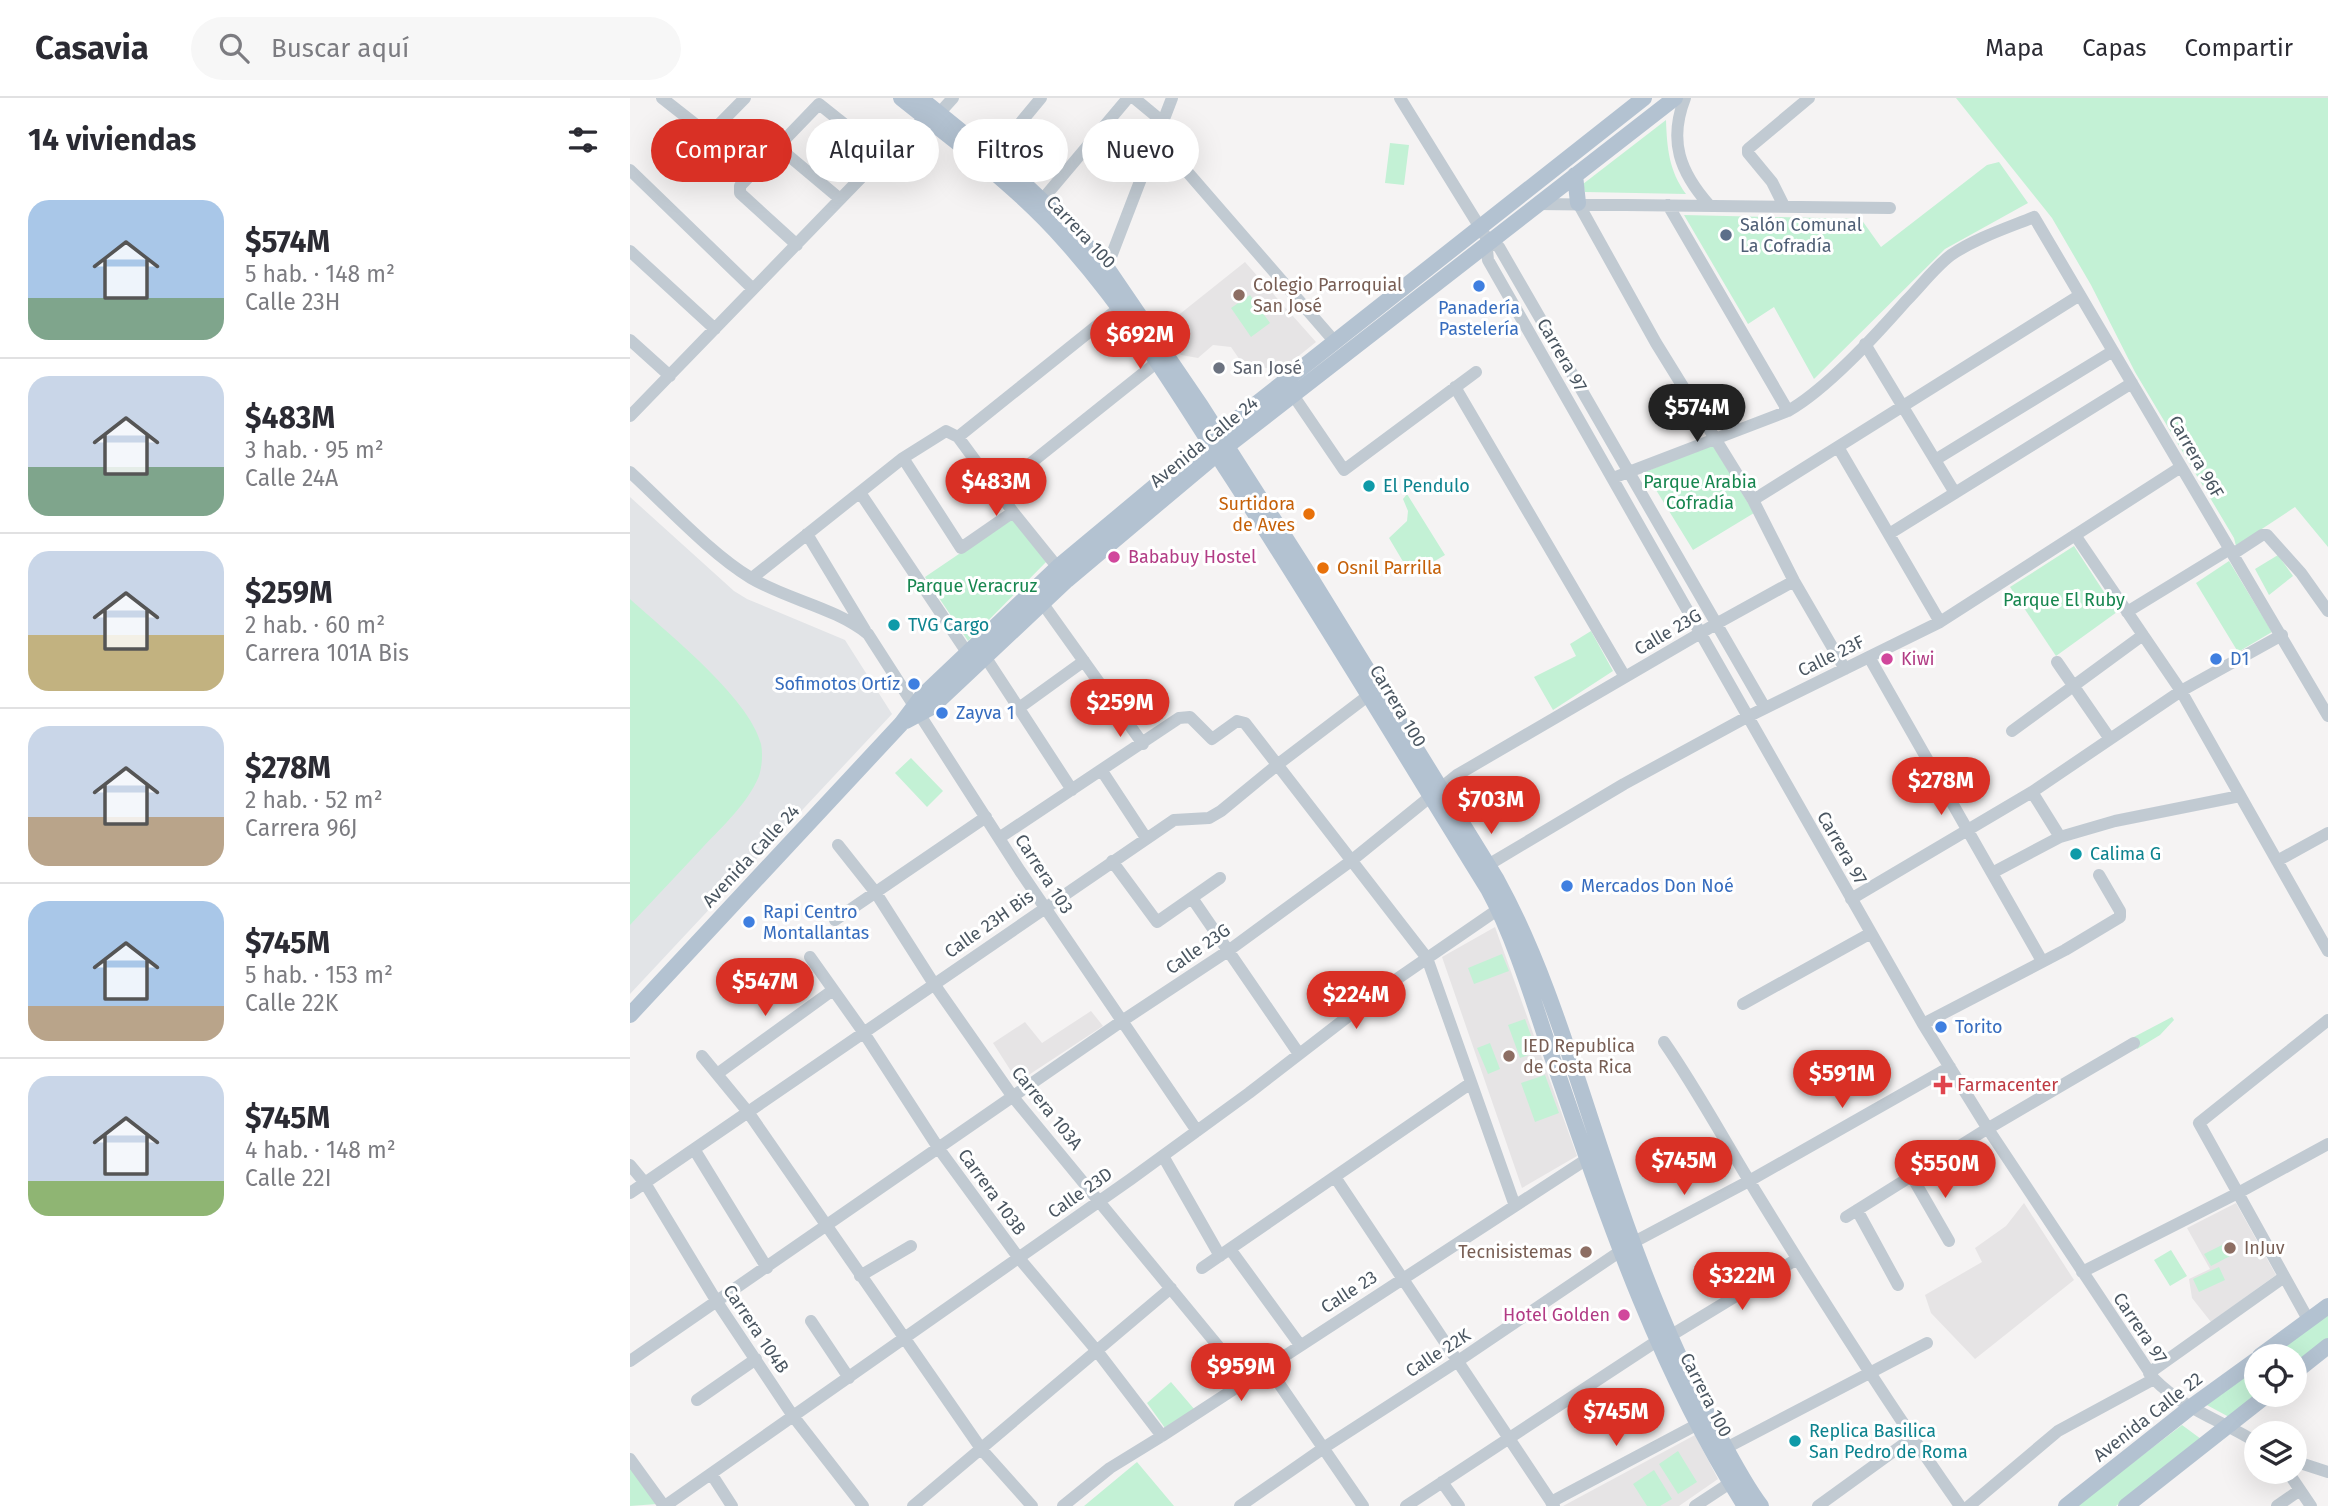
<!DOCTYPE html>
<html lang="es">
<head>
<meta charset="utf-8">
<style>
  body { margin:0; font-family:"Fira Sans",sans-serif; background:#f7f7f7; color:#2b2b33; height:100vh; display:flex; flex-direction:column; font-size:26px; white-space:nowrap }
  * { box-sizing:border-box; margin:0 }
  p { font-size:23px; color:#7c7c81 }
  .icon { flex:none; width:38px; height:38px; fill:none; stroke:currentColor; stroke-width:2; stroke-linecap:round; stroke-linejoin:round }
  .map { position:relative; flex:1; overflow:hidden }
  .details { display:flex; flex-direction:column; background:#fff; width:630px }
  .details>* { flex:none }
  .banner { position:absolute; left:21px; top:21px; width:665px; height:63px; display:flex; gap:14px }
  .buttons { position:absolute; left:1614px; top:1246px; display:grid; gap:14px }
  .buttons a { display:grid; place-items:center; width:63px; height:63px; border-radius:50%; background:#fff; box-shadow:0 7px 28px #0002; font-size:35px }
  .price { position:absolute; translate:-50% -60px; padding:0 16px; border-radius:24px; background:#d93025; color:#fff; font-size:23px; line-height:46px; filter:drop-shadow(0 2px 4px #0008) }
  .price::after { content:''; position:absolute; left:50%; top:42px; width:21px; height:16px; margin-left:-10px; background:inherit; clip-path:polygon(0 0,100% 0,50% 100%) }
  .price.active { background:#222; color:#fff }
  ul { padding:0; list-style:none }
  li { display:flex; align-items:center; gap:21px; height:175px; padding:0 28px }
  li+li { border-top:2px solid #e1e1e2 }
  li span { display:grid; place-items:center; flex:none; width:196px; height:140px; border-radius:21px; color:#555 }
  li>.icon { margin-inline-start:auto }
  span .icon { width:84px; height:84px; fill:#fffc; stroke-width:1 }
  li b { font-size:30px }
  h2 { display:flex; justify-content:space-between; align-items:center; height:84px; padding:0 28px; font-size:30px }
  .pill { padding:0 24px; border-radius:32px; background:#fff; box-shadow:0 7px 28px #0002; font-size:24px; line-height:63px }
  .pill.active { background:#d93025; color:#fff }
  header { display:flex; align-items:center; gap:42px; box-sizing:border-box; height:98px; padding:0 35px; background:#fff; border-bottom:2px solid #e1e1e2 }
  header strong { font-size:33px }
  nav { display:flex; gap:38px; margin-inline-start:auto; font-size:24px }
  .search { width:490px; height:63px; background:#f7f7f7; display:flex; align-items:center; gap:18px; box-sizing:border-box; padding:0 24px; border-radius:38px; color:#7c7c81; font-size:26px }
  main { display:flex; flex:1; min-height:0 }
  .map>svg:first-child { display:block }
  .education { fill:#e6e4e5 }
  .airport { fill:#e2e4e7 }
  .green { fill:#c3f1d5 }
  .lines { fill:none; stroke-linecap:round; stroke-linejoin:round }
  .minor { stroke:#c1cad2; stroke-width:12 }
  .major { stroke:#b3c2d1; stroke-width:16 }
  .service-dot { fill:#5c6f8a; stroke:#fff; stroke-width:2.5 }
  .shop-dot { fill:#3f7fe0; stroke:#fff; stroke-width:2.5 }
  .education-dot { fill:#8d6e63; stroke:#fff; stroke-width:2.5 }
  .worship-dot { fill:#6b7280; stroke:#fff; stroke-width:2.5 }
  .culture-dot { fill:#0f9aa8; stroke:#fff; stroke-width:2.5 }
  .food-dot { fill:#e8710a; stroke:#fff; stroke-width:2.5 }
  .hotel-dot { fill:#d1479c; stroke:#fff; stroke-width:2.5 }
  .health-dot { fill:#e0444e; stroke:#fff; stroke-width:2.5 }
  .labels { text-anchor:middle; stroke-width:6; stroke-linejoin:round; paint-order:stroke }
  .service-label { font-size:18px; fill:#4e5e75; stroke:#fff; text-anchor:start }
  .street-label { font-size:18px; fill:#4a5661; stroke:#fff }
  .education-label { font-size:18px; fill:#785e54; stroke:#fff; text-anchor:start }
  .shop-label { font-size:18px; fill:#366cbe; stroke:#fff; text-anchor:start }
  .worship-label { font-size:18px; fill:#5b616d; stroke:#fff; text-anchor:start }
  .park-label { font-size:18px; fill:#17864f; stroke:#fff }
  .culture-label { font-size:18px; fill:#0d838f; stroke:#fff; text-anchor:start }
  .food-label { font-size:18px; fill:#c56008; stroke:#fff; text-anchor:end }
  .hotel-label { font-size:18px; fill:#b23c85; stroke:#fff; text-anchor:start }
  .health-label { font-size:18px; fill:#be3a42; stroke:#fff; text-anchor:start }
</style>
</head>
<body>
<header>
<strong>Casavia</strong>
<div class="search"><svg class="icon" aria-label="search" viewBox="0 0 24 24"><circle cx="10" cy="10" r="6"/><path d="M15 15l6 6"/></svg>Buscar aquí</div>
<nav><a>Mapa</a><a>Capas</a><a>Compartir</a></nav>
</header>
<main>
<section class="details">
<h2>14 viviendas<svg class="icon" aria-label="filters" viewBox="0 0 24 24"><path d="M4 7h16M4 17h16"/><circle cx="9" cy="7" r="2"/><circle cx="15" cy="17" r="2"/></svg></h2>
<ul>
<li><span style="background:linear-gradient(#a9c7e8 70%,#7fa58c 0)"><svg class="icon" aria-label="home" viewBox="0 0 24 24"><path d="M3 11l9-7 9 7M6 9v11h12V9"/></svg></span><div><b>$574M</b><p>5 hab. · 148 m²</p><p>Calle 23H</p></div></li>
<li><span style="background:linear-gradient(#c9d6e8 65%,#7fa58c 0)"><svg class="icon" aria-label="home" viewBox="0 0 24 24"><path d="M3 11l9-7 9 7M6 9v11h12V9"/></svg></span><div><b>$483M</b><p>3 hab. · 95 m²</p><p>Calle 24A</p></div></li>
<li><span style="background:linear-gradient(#c9d6e8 60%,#c2b280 0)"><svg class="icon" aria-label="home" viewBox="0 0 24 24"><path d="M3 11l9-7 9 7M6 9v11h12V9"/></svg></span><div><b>$259M</b><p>2 hab. · 60 m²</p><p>Carrera 101A Bis</p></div></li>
<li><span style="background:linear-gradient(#c9d6e8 65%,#b9a48a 0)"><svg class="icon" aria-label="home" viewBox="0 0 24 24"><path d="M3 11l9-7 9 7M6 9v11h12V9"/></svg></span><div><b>$278M</b><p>2 hab. · 52 m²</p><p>Carrera 96J</p></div></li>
<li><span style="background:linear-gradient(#a9c7e8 75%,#b9a48a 0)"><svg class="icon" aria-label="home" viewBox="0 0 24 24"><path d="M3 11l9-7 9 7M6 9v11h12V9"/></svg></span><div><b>$745M</b><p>5 hab. · 153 m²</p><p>Calle 22K</p></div></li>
<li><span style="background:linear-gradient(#c9d6e8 75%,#8fb573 0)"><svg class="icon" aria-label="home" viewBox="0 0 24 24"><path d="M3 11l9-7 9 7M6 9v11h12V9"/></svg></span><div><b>$745M</b><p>4 hab. · 148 m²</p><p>Calle 22I</p></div></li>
</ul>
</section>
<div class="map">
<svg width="1698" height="1408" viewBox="0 0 1698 1408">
  <rect width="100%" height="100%" fill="#f5f3f3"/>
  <!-- education -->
  <path class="education" d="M 615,164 L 686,244 L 650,273 L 612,265 L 601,249 L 583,247 L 568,260 L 551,257 L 531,231 Z
    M 865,829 L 947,1058 L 892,1090 L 812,859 Z
    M 461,913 L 473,928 L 388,984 L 363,945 L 395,924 L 412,945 Z
    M 1394,1105 L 1444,1182 L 1345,1261 L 1301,1215 L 1295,1197 L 1352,1164 L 1345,1150 L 1376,1128 Z
    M 1606,1105 L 1646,1177 L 1581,1224 L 1562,1200 L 1559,1181 L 1580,1171 L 1557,1130 Z
    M 1065,1337 L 1088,1381 L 1049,1408 L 933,1408 Z"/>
  <!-- airport -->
  <path class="airport" d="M 0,399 L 104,493 L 117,501 L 215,542 L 262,616 L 0,896 Z"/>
  <!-- green -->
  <path class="green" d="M 1326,0 L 1698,0 L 1698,449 L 1665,409 L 1606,448 L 1604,440 L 1505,274 L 1461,187 L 1422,120 Z
    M 1036,22 C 1037,50 1039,73 1056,96 L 955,94 L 953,86 Z
    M 760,45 L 779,47 L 774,87 L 755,85 Z
    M 1369,64 L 1398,105 L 1315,151 L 1184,281 L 1144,209 L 1118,226 L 1054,117 L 1231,121 L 1251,149 L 1357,67 Z
    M 620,197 L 640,225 L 621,239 L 601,210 Z
    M 1082,346 L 1124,415 L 1063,452 L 1015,374 Z
    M 777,396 L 815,457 L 781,477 L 759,440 L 777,423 L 778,413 L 773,401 Z
    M 382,420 L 419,461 L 338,543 L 295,479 Z
    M 1444,448 L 1487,514 L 1426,558 L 1380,489 Z
    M 1648,457 L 1663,478 L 1639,497 L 1625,471 Z
    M 1599,463 L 1642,534 L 1608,554 L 1566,485 Z
    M 0,501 C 36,534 119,599 131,646 C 133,656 132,668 129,678 C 118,705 93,728 73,749 C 49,775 24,801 0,827 Z
    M 961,533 L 983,573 L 923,612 L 904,579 L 946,558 L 940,546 Z
    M 281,660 L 313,693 L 297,709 L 265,675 Z
    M 872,856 L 879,873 L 844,886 L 838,870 Z
    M 1542,919 L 1544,922 L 1530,937 L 1507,951 L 1502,940 Z
    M 895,921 L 907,954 L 890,960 L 878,927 Z
    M 860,945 L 870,971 L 858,976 L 847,950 Z
    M 915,977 L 929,1015 L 905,1024 L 891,985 Z
    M 1598,1144 L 1604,1156 L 1581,1168 L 1574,1156 Z
    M 1541,1152 L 1557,1178 L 1540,1188 L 1524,1162 Z
    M 1589,1169 L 1595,1182 L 1569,1194 L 1563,1181 Z
    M 1698,1213 L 1698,1241 L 1664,1268 L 1664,1258 L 1638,1258 Z
    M 1626,1268 L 1626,1297 L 1599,1319 L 1575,1306 Z
    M 541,1284 L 565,1312 L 535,1330 L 517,1305 Z
    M 1552,1327 L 1571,1341 L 1486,1408 L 1446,1408 Z
    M 1048,1353 L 1067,1384 L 1048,1396 L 1029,1366 Z
    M 507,1364 L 544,1408 L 454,1408 Z
    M 0,1370 L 27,1406 L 0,1408 Z
    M 1024,1372 L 1042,1401 L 1030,1408 L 1017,1408 L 1003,1386 Z"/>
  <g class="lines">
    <!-- minor -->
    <path class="minor" d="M 32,0 L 79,37
      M 504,0 L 533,24
      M 770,0 L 859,144 L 869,149 L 1135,610
      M 1055,0 C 1038,43 1050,74 1079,107
      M 527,39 L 705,244
      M 147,48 L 209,100
      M 363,58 L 411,0
      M 53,63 L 115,0
      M 0,72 L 123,191
      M 412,102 L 498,0
      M 948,105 L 1026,245 L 1123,402 L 1164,483 L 1215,571
      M 907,106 L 1260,110
      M 1038,107 L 1158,313
      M 1154,108 L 1142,84 L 1118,55 L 1118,51 L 1179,0
      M 859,144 L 857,152 L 858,162 L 1293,926 L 1358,1031 L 1524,1281 C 1552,1310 1592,1323 1626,1344
      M 167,147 L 110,95 L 110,88 L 189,6 L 253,57
      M 0,153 L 85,231
      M 474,177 L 542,0
      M 0,242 L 40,278
      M 1235,246 L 1325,395
      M 825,289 L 995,579
      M 663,297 L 714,372 L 846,274
      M 0,318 L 253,57 L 288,26 L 313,11 L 323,0
      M 328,339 L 489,210
      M 1208,349 L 1310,524
      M 273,360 L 331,450 L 383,414
      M 1305,362 L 1483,253
      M 0,374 C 36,407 81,456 121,480 C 158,502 204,509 238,536 L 390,773 L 567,1033
      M 983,380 L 1158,313 C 1197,291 1246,237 1276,203 C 1291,188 1304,170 1321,157 C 1346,140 1377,130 1404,119 L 1698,618
      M 367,392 L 526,265
      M 231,396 L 338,556
      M 1123,402 L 1450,197
      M 177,436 L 235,532
      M 1259,436 L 1502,285
      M 1445,437 L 1551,593 L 1698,853
      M 1603,456 L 1632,437 L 1637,437 L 1671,475 L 1698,513
      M 122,480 L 273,360 L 316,333 L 328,339 L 383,414 L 433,476
      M 413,506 L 513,646
      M 1497,514 L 1600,451
      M 1239,559 L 1412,863
      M 356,560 L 442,692
      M 1427,564 L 1480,641
      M 389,610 L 454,563
      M 1382,633 L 1513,537
      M 472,673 L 516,740
      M 1402,694 L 1430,739
      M 369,740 L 549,620 L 560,619 L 582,641 L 607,623 L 615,625 L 797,860 L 885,1108
      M 208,747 L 246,795 L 304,886 L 383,999 L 616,1282
      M 482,763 L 527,824 L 590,780
      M 1647,763 L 1698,735
      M 858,767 L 994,686 L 1117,619 L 1310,524 L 1551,369
      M 1362,775 L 1430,739 L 1485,723 L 1610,698
      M 562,800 L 669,956
      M 1221,801 L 1402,694 L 1551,593 L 1652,537
      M 205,822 L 356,719
      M 180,859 L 234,935 L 309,1051 L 388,1159 L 467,1253 L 532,1338
      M 1113,906 L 1241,835
      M 1293,926 L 1435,852 L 1490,819 L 1490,813 L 1469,777
      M 1034,944 C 1068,993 1095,1044 1126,1094 C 1191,1200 1258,1306 1330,1408
      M 72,958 L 118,1014 L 352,1352 L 402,1408
      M 87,976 L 203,892
      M 64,1051 L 137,1170
      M 533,1058 L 590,1158
      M 0,1067 L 15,1085 L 87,1204 L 163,1318 L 233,1408
      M 1281,1077 L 1319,1143
      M 705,1079 L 924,1408
      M 0,1095 L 544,722 L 579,720 L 591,713 L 647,667 L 739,597
      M 1227,1112 L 1268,1187
      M 1216,1119 L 1352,1034 L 1504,945
      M 600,1151 L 670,1247
      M 572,1170 L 841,985
      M 1452,1174 L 1608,1095 L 1698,1046
      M 230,1178 L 281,1148
      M 181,1223 L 219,1280
      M 1679,1223 L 1569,1025 L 1698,922
      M 1040,1238 L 1167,1161
      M 0,1263 L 492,923 L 598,853 L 721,763 L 827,677 L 1086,526 L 1164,483
      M 637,1268 L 733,1408
      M 1519,1275 L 1654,1179
      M 67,1302 L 126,1261
      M 1096,1350 L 1297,1245
      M 0,1361 L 34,1408
      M 1664,1363 L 1698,1374
      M 1658,1374 L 1681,1408
      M 82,1377 L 102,1408
      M 812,1384 L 829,1408
      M 921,1404 L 1068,1326
      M 35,1408 L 501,1081 L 619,995 L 764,883 L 873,808
      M 283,1408 L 541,1190
      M 433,1408 L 480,1370 L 532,1338 L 957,1061
      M 610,1408 L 698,1347 L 828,1263 L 1004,1144 L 1119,1083 L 1320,969
      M 776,1408 L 1027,1243
      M 1065,1408 L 1100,1385
      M 1188,1408 L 1282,1340
      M 1339,1408 L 1428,1333 L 1524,1281
      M 1647,1408 L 1670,1392"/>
    <!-- major -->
    <path class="major" d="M 271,0 C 327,45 387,88 435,143 C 497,212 547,293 597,372 C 687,510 771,651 858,791 C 889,848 909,923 931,985 C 981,1130 1032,1278 1115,1408
      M 290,0 L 385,77 L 443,132 L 477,170 L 571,308 L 674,469 L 867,782 C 915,869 945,976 977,1070 C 1006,1159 1040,1248 1085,1330 C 1099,1356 1113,1384 1131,1408
      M 945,77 L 948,105
      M 276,623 L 302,609 L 437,482 L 587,356 L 1045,0
      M 0,917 L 271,626 L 292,598 L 428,469 L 579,343 L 1014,0
      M 1630,1258 L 1698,1208
      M 1664,1275 L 1698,1248
      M 1436,1408 L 1561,1309 L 1626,1262
      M 1496,1408 L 1637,1297"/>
  </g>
  <!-- markers -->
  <circle class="service-dot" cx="1096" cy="137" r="7"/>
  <g class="shop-dot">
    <circle cx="849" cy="188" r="7"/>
    <circle cx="1586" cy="561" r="7"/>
    <circle cx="284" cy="586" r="7"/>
    <circle cx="312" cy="615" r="7"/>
    <circle cx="937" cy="788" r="7"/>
    <circle cx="119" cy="824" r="7"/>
    <circle cx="1311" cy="929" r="7"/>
  </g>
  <g class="education-dot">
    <circle cx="609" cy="197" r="7"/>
    <circle cx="879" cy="958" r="7"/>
    <circle cx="1600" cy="1150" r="7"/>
    <circle cx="956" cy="1154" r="7"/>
  </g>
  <circle class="worship-dot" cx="589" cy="270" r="7"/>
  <g class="culture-dot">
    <circle cx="739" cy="388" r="7"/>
    <circle cx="264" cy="527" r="7"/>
    <circle cx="1446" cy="756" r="7"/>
    <circle cx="1165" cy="1343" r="7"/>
  </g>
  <g class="food-dot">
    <circle cx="679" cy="416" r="7"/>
    <circle cx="693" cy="470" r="7"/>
  </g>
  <g class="hotel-dot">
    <circle cx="484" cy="459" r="7"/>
    <circle cx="1257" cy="561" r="7"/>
    <circle cx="994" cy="1217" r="7"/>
  </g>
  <path class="health-dot" d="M1309.5 976.5h7v7h7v7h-7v7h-7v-7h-7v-7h7z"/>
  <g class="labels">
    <!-- service labels -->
    <g class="service-label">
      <text x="1110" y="133">Salón Comunal<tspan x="1110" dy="21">La Cofradía</tspan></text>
    </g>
    <!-- street labels -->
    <g class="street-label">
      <text transform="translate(451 134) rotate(47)" y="6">Carrera 100</text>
      <text transform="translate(932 257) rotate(60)" y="6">Carrera 97</text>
      <text transform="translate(574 344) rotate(-39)" y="6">Avenida Calle 24</text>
      <text transform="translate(1566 359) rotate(60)" y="6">Carrera 96F</text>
      <text transform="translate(1038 534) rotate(-30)" y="6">Calle 23G</text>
      <text transform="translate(1201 558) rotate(-26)" y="6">Calle 23F</text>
      <text transform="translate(768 608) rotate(59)" y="6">Carrera 100</text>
      <text transform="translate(1212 750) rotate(60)" y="6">Carrera 97</text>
      <text transform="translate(121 758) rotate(-47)" y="6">Avenida Calle 24</text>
      <text transform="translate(414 776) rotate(57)" y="6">Carrera 103</text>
      <text transform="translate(359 826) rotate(-35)" y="6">Calle 23H Bis</text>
      <text transform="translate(568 851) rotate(-35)" y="6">Calle 23G</text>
      <text transform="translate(417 1010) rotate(51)" y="6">Carrera 103A</text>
      <text transform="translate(362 1094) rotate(54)" y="6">Carrera 103B</text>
      <text transform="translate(450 1095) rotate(-35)" y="6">Calle 23D</text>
      <text transform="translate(719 1194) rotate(-33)" y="6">Calle 23</text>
      <text transform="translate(1510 1230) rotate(56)" y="6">Carrera 97</text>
      <text transform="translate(126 1231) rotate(56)" y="6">Carrera 104B</text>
      <text transform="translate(808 1255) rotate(-33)" y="6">Calle 22K</text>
      <text transform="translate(1076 1297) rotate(63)" y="6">Carrera 100</text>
      <text transform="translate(1518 1319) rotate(-38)" y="6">Avenida Calle 22</text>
    </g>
    <!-- education labels -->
    <g class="education-label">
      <text x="623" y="193">Colegio Parroquial<tspan x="623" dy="21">San José</tspan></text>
      <text x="893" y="954">IED Republica<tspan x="893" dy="21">de Costa Rica</tspan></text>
      <text x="1614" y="1156">InJuv</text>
      <text x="942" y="1160" text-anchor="end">Tecnisistemas</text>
    </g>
    <!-- shop labels -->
    <g class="shop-label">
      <text x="849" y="216" text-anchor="middle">Panadería<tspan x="849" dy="21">Pastelería</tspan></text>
      <text x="1600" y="567">D1</text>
      <text x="270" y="592" text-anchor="end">Sofimotos Ortíz</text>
      <text x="326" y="621">Zayva 1</text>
      <text x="951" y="794">Mercados Don Noé</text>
      <text x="133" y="820">Rapi Centro<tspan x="133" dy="21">Montallantas</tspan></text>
      <text x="1325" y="935">Torito</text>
    </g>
    <!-- worship labels -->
    <g class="worship-label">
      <text x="603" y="276">San José</text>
    </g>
    <!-- park labels -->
    <g class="park-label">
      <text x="1070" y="390">Parque Arabia<tspan x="1070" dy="21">Cofradía</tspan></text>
      <text x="342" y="494">Parque Veracruz</text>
      <text x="1434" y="508">Parque El Ruby</text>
    </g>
    <!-- culture labels -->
    <g class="culture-label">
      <text x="753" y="394">El Pendulo</text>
      <text x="278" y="533">TVG Cargo</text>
      <text x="1460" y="762">Calima G</text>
      <text x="1179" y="1339">Replica Basilica<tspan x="1179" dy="21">San Pedro de Roma</tspan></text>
    </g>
    <!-- food labels -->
    <g class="food-label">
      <text x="665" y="412">Surtidora<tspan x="665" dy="21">de Aves</tspan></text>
      <text x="707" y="476" text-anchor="start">Osnil Parrilla</text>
    </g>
    <!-- hotel labels -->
    <g class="hotel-label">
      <text x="498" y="465">Bababuy Hostel</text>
      <text x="1271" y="567">Kiwi</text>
      <text x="980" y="1223" text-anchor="end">Hotel Golden</text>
    </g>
    <!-- health labels -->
    <g class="health-label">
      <text x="1327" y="993">Farmacenter</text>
    </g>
  </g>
</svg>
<div class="buttons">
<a><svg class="icon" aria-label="locate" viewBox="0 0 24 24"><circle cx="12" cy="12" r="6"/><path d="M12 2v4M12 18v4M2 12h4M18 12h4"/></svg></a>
<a><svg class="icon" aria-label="layers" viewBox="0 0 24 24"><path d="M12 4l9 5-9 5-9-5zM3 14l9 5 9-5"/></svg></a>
</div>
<b class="price" style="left:510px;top:273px">$692M</b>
<b class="price active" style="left:1067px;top:346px">$574M</b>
<b class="price" style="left:366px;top:420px">$483M</b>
<b class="price" style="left:490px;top:641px">$259M</b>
<b class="price" style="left:1311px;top:719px">$278M</b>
<b class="price" style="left:861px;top:738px">$703M</b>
<b class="price" style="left:135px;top:920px">$547M</b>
<b class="price" style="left:726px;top:933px">$224M</b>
<b class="price" style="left:1212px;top:1012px">$591M</b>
<b class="price" style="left:1054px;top:1099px">$745M</b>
<b class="price" style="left:1315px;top:1102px">$550M</b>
<b class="price" style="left:1112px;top:1214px">$322M</b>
<b class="price" style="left:611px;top:1305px">$959M</b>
<b class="price" style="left:986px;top:1350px">$745M</b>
<div class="banner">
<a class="pill active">Comprar</a>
<a class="pill">Alquilar</a>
<a class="pill">Filtros</a>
<a class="pill">Nuevo</a>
</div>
</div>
</main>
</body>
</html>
